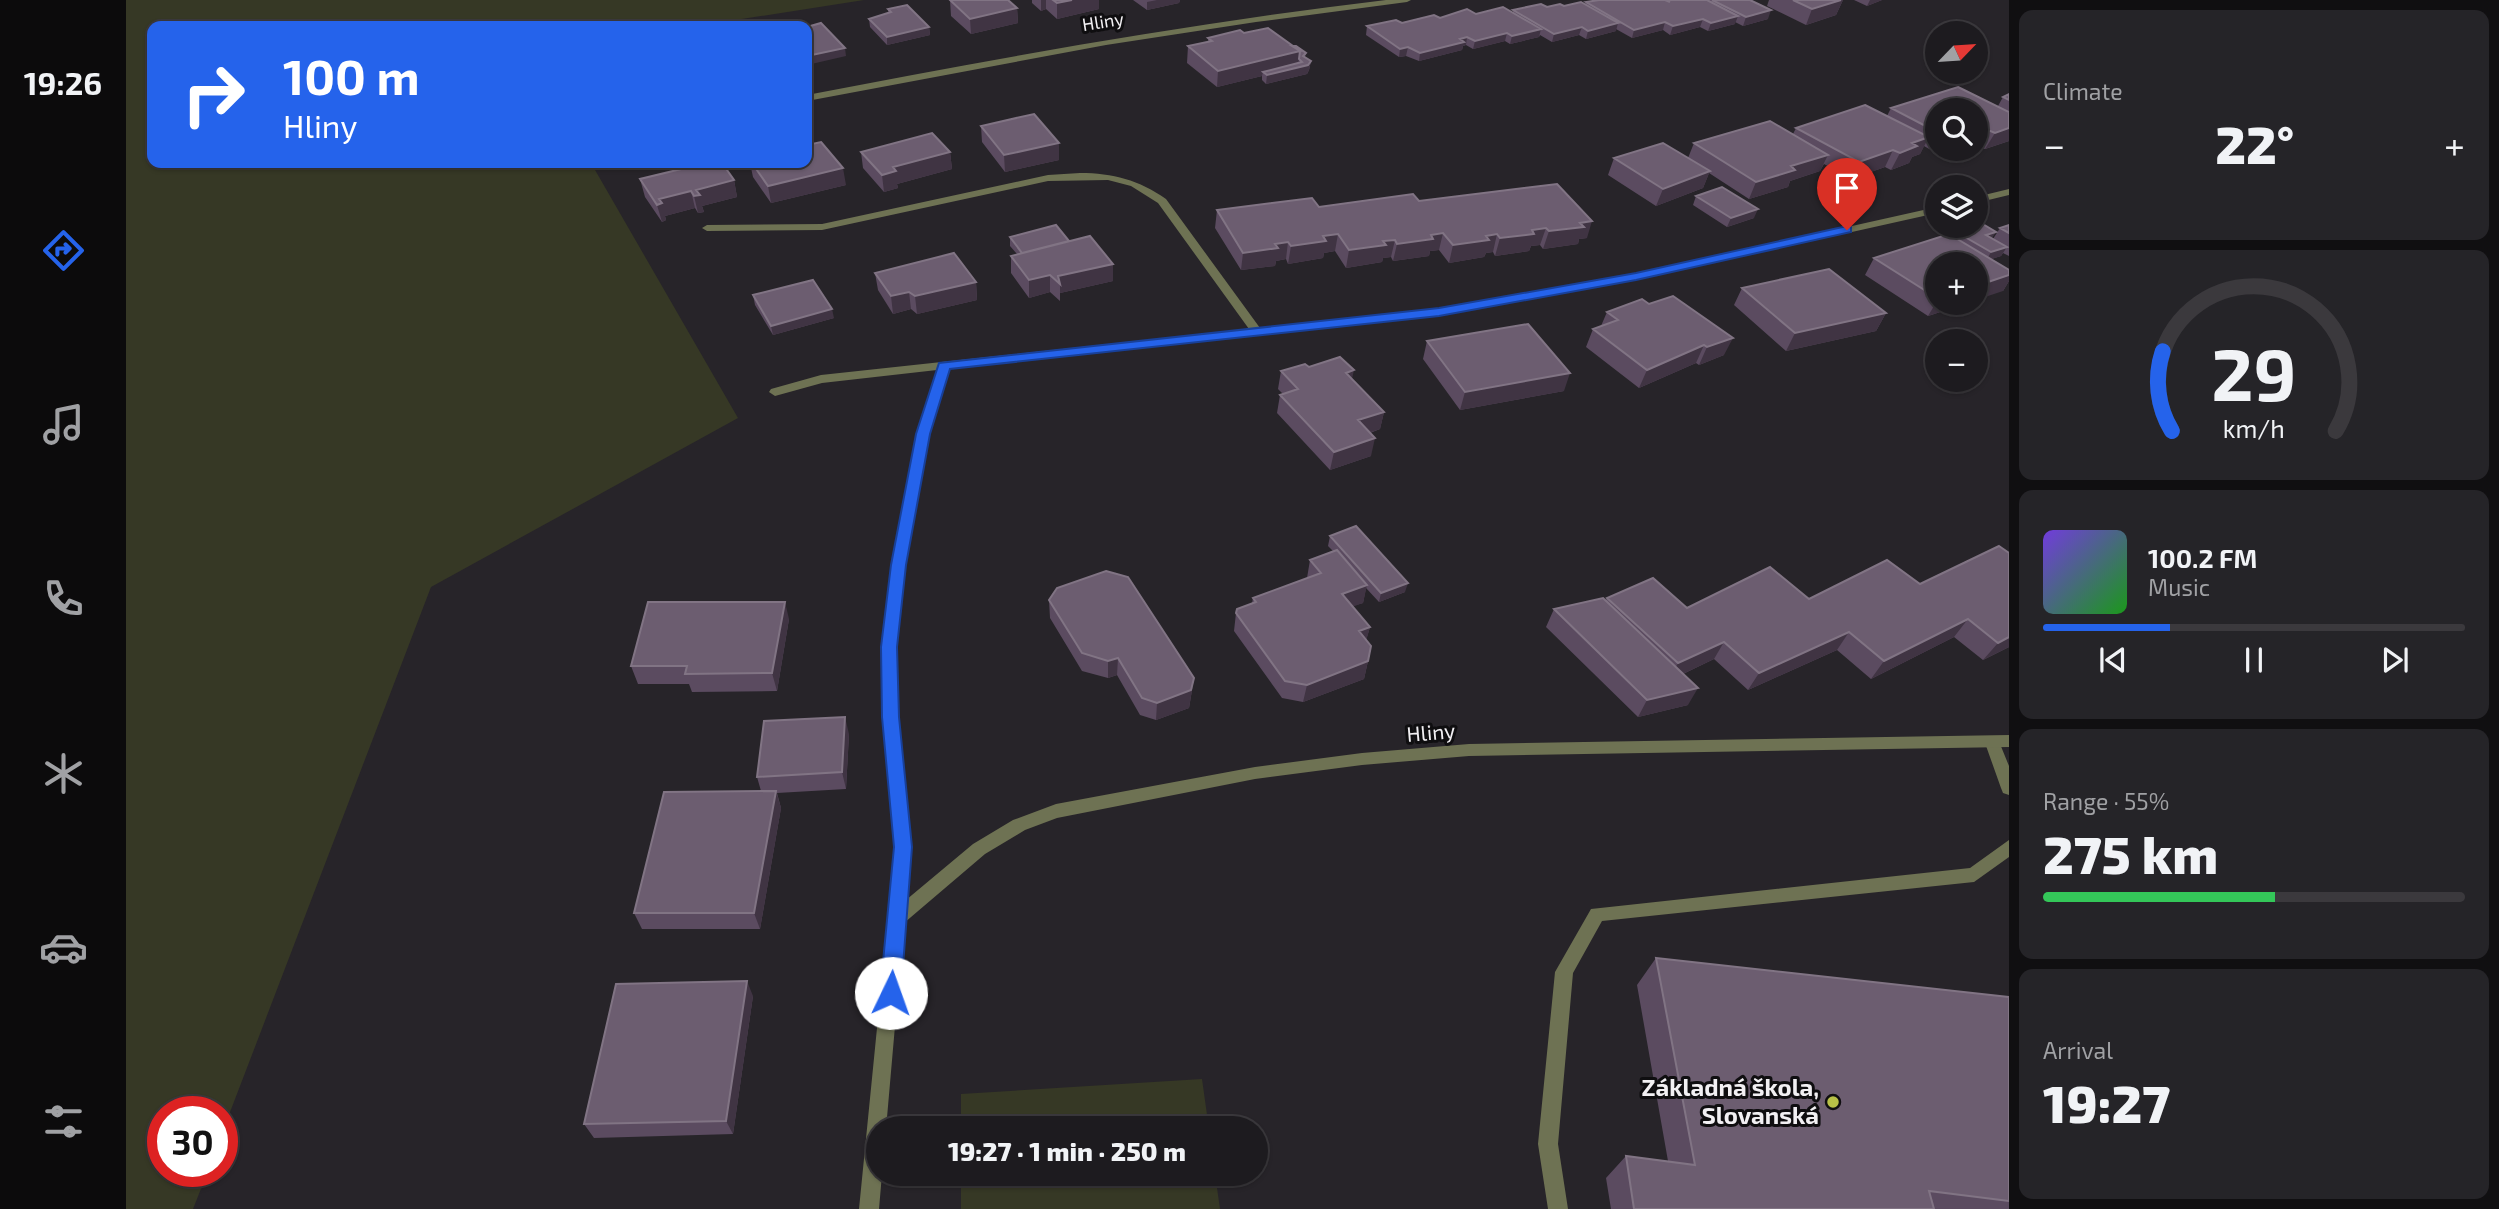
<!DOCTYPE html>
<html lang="en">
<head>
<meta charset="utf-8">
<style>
  :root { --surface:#1d1b1f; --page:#252428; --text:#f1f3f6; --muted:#a0a1a4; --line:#3b393d; --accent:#2563eb }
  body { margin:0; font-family:"Exo 2",sans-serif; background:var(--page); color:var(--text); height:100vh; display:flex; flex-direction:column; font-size:26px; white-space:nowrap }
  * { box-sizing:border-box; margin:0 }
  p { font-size:23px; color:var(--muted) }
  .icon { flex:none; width:38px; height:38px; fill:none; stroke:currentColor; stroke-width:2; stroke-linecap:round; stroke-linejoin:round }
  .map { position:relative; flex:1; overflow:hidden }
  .details { display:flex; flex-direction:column; gap:10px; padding:10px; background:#100f11; width:490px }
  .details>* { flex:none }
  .guide { position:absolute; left:21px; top:21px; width:665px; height:147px; border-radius:14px; box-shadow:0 2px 5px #0004,0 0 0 2px var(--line); background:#2563eb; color:#fff; overflow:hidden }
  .needle { width:46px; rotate:65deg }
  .fabs { position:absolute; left:1799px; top:21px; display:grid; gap:14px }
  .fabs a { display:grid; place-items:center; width:63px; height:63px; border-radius:50%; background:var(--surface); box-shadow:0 2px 5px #0004,0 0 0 2px var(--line); font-size:35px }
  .speed { position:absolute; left:21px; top:1096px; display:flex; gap:14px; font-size:35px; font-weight:700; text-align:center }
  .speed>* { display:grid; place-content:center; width:91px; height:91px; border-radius:50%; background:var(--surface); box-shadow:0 2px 5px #0004,0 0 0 2px var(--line); line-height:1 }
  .speed .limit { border:10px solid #d22; background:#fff; color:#111 }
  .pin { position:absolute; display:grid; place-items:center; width:60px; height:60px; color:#fff; margin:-72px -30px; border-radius:50% 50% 50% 0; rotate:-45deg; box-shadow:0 0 7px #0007 }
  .pin .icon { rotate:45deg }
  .me { position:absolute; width:77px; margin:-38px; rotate:3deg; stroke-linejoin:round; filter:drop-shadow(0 0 5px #0008) }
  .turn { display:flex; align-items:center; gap:24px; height:147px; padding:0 21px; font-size:32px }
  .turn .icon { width:91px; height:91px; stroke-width:2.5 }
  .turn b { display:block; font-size:49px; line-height:60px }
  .big { font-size:52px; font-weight:800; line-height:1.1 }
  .details .widget { flex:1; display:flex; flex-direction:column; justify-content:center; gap:10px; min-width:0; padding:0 24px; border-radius:14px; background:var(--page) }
  .details .dial { align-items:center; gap:0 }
  .dial svg { height:182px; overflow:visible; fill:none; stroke:var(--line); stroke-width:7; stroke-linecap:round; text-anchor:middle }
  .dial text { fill:var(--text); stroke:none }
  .song { display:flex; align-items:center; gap:21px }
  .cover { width:84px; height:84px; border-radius:10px; background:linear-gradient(135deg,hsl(260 70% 55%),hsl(120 70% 35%)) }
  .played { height:7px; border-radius:4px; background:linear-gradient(90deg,var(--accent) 30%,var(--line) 30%) }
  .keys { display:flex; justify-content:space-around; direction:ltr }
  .heat { display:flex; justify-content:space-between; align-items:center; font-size:38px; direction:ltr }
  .charge { height:10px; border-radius:5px; background:linear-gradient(90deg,#34c759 55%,var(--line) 0) }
  .trip { position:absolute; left:740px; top:1116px; width:402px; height:70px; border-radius:35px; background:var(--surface); box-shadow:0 2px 5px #0004,0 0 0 2px var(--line); font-weight:800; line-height:70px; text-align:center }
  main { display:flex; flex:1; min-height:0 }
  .tab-bar { display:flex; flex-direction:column; width:126px; justify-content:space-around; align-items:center; background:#0c0b0c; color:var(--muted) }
  .tab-bar .icon { width:49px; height:49px }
  .tab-bar .current { color:var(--accent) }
  .tab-bar b { font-size:32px; color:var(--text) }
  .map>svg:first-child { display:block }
</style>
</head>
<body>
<main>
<nav class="tab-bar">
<b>19:26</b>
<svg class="icon current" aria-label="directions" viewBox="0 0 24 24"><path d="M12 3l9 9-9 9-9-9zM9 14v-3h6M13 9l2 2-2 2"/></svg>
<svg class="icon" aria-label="music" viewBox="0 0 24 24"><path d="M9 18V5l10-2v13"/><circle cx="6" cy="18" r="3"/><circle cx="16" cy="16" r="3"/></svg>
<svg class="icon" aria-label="phone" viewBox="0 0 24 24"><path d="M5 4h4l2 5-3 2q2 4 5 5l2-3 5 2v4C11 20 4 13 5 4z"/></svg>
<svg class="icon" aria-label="climate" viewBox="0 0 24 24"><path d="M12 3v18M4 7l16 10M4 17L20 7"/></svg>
<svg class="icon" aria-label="car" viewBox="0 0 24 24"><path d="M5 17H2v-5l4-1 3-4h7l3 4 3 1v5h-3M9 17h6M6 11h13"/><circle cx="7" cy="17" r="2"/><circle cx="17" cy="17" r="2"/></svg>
<svg class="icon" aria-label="filters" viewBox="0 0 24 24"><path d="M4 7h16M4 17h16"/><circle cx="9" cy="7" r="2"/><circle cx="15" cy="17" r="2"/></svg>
</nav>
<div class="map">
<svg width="1883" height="1209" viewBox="0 0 1883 1209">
  <rect width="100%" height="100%" fill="#272429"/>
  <path fill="#363825" d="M0 0H738L571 26H26V163H465L612 418 305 587 96 1133V1111H37V1171H82L67 1209H0Z
    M1076 1079 1083 1129H835V1094Z
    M835 1174H1089L1094 1209H835Z"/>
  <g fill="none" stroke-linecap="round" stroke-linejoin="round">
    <path fill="#6e7253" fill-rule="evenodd" d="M1867 737 1872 739 1883 766V795L1877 793 1875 788 1859 743 1862 739Z
      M1883 840V857L1848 882 1476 921 1447 973 1432 1144 1442 1209H1422L1412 1144 1429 972 1465 909 1844 868Z"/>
    <path fill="#6e7253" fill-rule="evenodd" d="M1260 0H1285L1281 2 1130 22 980 45 681 101V95C873 58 1066 23 1260 0Z
      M954 173C987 173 1013 180 1040 199L1134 328 1313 309 1510 274 1811 207V213L1510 280 1313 315 823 369 803 434 779 565 770 647 772 717 785 847 780 900 847 844 887 820 930 804 1129 767 1236 753 1343 744 1883 735V747L1343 756 1236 765 1129 779 931 818 899 830 859 854 778 923 760 1129H752V1174H756L753 1209H733L769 847 756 717V647L765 565 791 434 811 370 696 383 649 396 643 392 645 389 695 375 1123 329 1032 203 1005 186 982 180 922 181 696 230 581 231 576 228 581 225 696 224 922 175Z
      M1883 189V195L1850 203V197Z"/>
  </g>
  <path fill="#5b4b60" d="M824 0 891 8 892 23 845 34 825 16Z
    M906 0H973V9L931 19 920 9 915 11 906 3Z
    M1007 0H1054L1053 3 1021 10Z
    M1473 0H1624L1642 19 1617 26 1609 22V24L1582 31 1574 27 1544 35 1537 30 1506 38 1490 29V31L1460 39 1453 35 1426 42 1414 35 1413 37 1384 44 1379 41 1347 49 1340 45 1337 46 1336 50 1293 61 1280 56 1273 57 1240 35 1241 26 1350 14 1387 12V10L1459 4 1460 2Z
    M1643 0H1717L1710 15 1680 25 1641 6Z
    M1728 0H1756L1741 6Z
    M762 9 803 27 804 35 761 45 744 27 743 19 762 13Z
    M1118 33 1166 46 1180 53 1179 57 1185 61 1183 70 1181 74 1140 84 1136 80V76L1091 87 1061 63 1062 46 1082 42V38Z
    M1883 94V141L1859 149 1853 147 1811 110V149H1846L1819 158 1798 146 1794 154 1786 157 1783 163 1765 170 1759 167 1725 179 1698 164 1694 171 1664 181 1662 187 1623 199 1583 173 1577 188 1530 206 1482 175 1488 158H1562L1568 143 1667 134 1670 128 1761 116 1765 108 1872 106 1877 97Z
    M855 126 933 143V160L879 172 856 142Z
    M735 152H824L826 169 771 184 772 188 758 192 737 168Z
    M624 163H681L720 185 645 203 627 177Z
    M514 179 608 180 611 197 576 206 578 212 572 213 569 208 539 216 540 220 536 222 519 197Z
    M1431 184 1461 238 1453 239 1452 244 1417 249 1414 245 1405 246 1403 251 1369 256 1367 252 1360 253 1358 257 1323 263 1313 250 1304 251 1303 256 1267 261 1265 257 1257 258 1256 262 1220 268 1209 251 1198 253 1197 258 1162 264 1160 259 1150 261 1149 266 1115 270 1089 228 1091 210 1193 207 1293 201Z
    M1570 196 1628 218 1601 227 1567 205Z
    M1883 225V256L1877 253 1875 256 1865 259 1883 270V281L1877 291 1811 264V303H1842L1802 316 1739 275 1748 258 1816 236 1810 232 1813 226H1850L1867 239 1874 228Z
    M884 237 943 241 987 264V281L934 293V301L924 292 903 298 885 273V256L891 254 884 246Z
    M749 273 850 282 851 300 791 314 785 309 767 314 752 290Z
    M1616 288 1760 313 1750 331 1660 351 1608 305Z
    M627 295 708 318 647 335 629 305Z
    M1516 299 1598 355 1573 365 1570 363 1513 388 1460 347 1467 329 1475 326 1481 312Z
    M1301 341 1438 391 1334 410 1297 359Z
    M1183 367 1226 379 1258 412 1254 429 1244 433 1245 456 1204 470 1151 413 1154 395 1157 394 1152 389 1155 371Z
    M1204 536 1279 592 1253 602 1240 588 1237 603 1226 606 1244 627 1240 640 1242 661 1238 679 1177 702 1156 698 1108 631 1110 613 1126 603 1127 598 1181 578 1184 560 1207 551 1202 546Z
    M1883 553V647L1857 660 1828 637 1745 679 1711 650 1622 690 1588 659 1557 674 1562 705 1512 717 1420 627 1428 609 1480 600 1481 598 1561 608 1683 599 1794 584Z
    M923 600 1068 678 1063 708 1030 720 1014 715 991 675 982 678 956 671 924 618Z
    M663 619 651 691 566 692 563 684H512L505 666Z
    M723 734 720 789 651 793 655 808 634 929H516L508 913 635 791 631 777Z
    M1530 958 1883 997V1209H1485L1480 1178 1500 1156 1542 1161 1511 985Z
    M627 996 607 1134 468 1138 458 1124Z"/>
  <path fill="#403443" d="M915 0H920V9L915 11Z
    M946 0H973V9L931 19V3Z
    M1031 0H1054L1053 3 1021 10V2Z
    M1715 0H1717L1710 15 1680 25 1686 9Z
    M1744 0H1756L1741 6Z
    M891 8 892 23 845 34 844 19Z
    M1645 10 1642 19 1617 26 1620 17Z
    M1612 16 1609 24 1582 31 1585 23Z
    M1577 19 1574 27 1544 35 1547 26Z
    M1539 22 1537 30 1506 38 1508 30Z
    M1492 23 1490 31 1460 39 1462 31Z
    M803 27 804 35 761 45V37Z
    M1456 27 1453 35 1426 42 1428 34Z
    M1415 29 1413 37 1384 44 1386 36Z
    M1381 33 1379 41 1347 49 1349 41Z
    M1341 37 1340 45 1337 46 1336 50 1293 61 1294 53Z
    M1282 47 1280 56 1273 57 1274 49Z
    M719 48 720 56 681 65V56Z
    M1174 51 1172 67 1137 72 1136 76 1091 87 1092 71Z
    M1185 61 1183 70 1181 74 1140 84 1141 75Z
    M1883 128V141L1859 149 1869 133Z
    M1862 130 1853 147H1850V134Z
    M1803 137 1794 154 1786 157 1783 163 1765 170 1774 153 1786 143Z
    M933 143V160L879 172 878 155Z
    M1824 149H1846L1819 158Z
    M1767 150 1759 167 1725 179 1733 162Z
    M824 152 826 169 771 184 772 188 758 192 756 175 767 167Z
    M1702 155 1694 171 1664 181 1662 187 1623 199 1630 182 1665 166Z
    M717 168 720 185 645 203 642 186Z
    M1584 171 1577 188 1530 206 1537 189Z
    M608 180 611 197 576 206 578 212 572 213 568 196 570 190Z
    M565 191 569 208 539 216 540 220 536 222 531 205 533 199Z
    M1632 209 1628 218 1601 227 1605 218Z
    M1466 221 1461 238 1453 239 1452 244 1417 249 1423 231 1454 223Z
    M1420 228 1414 245 1405 246 1403 251 1369 256 1374 238 1406 230Z
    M1870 232 1864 241 1860 235Z
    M1317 233 1313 250 1304 251 1303 256 1267 261 1271 244 1305 235Z
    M1212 234 1209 251 1198 253 1197 258 1162 264 1165 246 1197 236Z
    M1371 234 1367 252 1360 253 1358 257 1323 263 1327 245 1360 236Z
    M1269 240 1265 257 1257 258 1256 262 1220 268 1223 250 1257 241Z
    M1162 242 1160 259 1150 261 1149 266 1115 270 1117 253 1149 244Z
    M1881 247 1875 256 1860 261 1865 252Z
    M987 264V281L934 293V284L932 276Z
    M924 275V292L903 298V280Z
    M1883 275V281L1877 291 1850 300V286Z
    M850 282 851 300 791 314 789 296Z
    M783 292 785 309 767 314 765 296Z
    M1811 301V303H1842L1802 316Z
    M706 309 708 318 647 335 645 326Z
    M1760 313 1750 331 1660 351 1669 333Z
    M1607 338 1598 355 1573 365 1581 347Z
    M1578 345 1570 363 1513 388 1521 370Z
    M1228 370 1224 388 1220 373Z
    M1444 373 1438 391 1334 410 1339 392Z
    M1258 412 1254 429 1228 438 1232 420Z
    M1249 438 1245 456 1204 470 1208 452Z
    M1282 583 1279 592 1253 602 1255 593Z
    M1241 585 1237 603 1212 612 1216 594Z
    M659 602 663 619 651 691 646 673Z
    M1842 619 1828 637 1745 679 1758 661Z
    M1244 627 1239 645 1233 631Z
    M1723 632 1711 650 1622 690 1633 673Z
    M1883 637V647L1857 660 1872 643Z
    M1598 642 1588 659 1542 681 1552 663Z
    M992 658 991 675 982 678V661Z
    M1242 661 1238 679 1177 702 1181 685Z
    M1068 678 1063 708 1030 720 1031 703Z
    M1572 688 1562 705 1512 717 1521 700Z
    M719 717 723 734 720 789 716 772Z
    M650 791 655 808 634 929 628 913Z
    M621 981 627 996 607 1134 600 1121Z"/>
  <path fill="#6c5d70" stroke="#817484" stroke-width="2" d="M824 0H882L891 8 844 19Z
    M927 0H946L931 3Z
    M1473 0H1539L1544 2 1540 0H1581L1612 16 1585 23 1577 19 1547 26 1539 22 1508 30 1460 2Z
    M1586 0H1624L1645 10 1620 17Z
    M1667 0H1715L1686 9Z
    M1455 2 1492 23 1462 31 1456 27 1428 34 1387 10 1415 4 1421 7 1434 4 1438 6Z
    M781 5 803 27 761 37 743 19 765 12 762 9Z
    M1377 7 1415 29 1386 36 1381 33 1349 41 1341 37 1334 39 1338 42 1294 53 1282 47 1274 49 1241 26 1270 20 1276 23 1308 15 1314 18 1341 9 1350 14Z
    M695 23 719 48 681 56V31H682L681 27Z
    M1142 28 1174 51 1092 71 1062 46 1086 41 1082 38 1114 30 1118 33Z
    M1166 46H1170L1180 53 1177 56 1185 61 1182 65 1141 75 1137 72 1176 62 1173 59 1174 51Z
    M1832 87 1883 112V128L1869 133 1862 130 1850 134V110H1811V132L1765 108Z
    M1883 94V100L1877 97Z
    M1739 105 1803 137 1786 143 1791 146 1774 153 1767 150 1733 162 1670 128Z
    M908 114 933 143 878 155 855 126Z
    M1644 121 1702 155 1665 166 1669 170 1630 182 1568 143Z
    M806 133 824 152 767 167 770 171 756 175 735 152Z
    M695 142 717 168 642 186 626 163H681V145Z
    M1537 143 1584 171 1537 189 1488 158Z
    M580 163H596L608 180 570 190 574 195 568 196 565 191 533 199 536 203 531 205 514 179Z
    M1431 184 1466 221 1454 223 1458 227 1423 231 1420 228 1406 230 1408 234 1374 238 1371 234 1360 236 1363 240 1327 245 1317 233 1305 235 1307 239 1271 244 1269 240 1257 241 1260 245 1223 250 1212 234 1197 236 1200 241 1165 246 1162 242 1149 244 1152 248 1117 253 1091 210 1186 198 1193 207 1287 194 1293 201Z
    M1596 187 1632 209 1605 218 1570 196Z
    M1850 220 1870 232 1860 235 1881 247 1865 252 1820 226H1850Z
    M930 225 943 241 896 253 884 237Z
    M1883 225V233L1874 228Z
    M1823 234 1883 270V275L1850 286V264H1811V298L1748 258Z
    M964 236 987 264 932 276 934 284 924 275 903 280 885 256Z
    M828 253 850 282 789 296 783 292 765 296 749 273Z
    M1703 269 1760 313 1669 333 1616 288Z
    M687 280 706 309 645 326 627 295Z
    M1547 296 1607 338 1581 347 1578 345 1521 370 1467 329 1492 320 1481 312 1516 299 1523 304Z
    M1402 324 1444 373 1339 392 1301 341Z
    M1214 357 1228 370 1220 373 1258 412 1232 420 1249 438 1208 452 1154 395 1172 389 1155 371 1179 364 1183 367Z
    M1230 526 1282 583 1255 593 1204 536Z
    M1873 546 1883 553V637L1872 643 1842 619 1758 661 1723 632 1633 673 1598 642 1552 663 1481 598 1527 578 1561 608 1644 567 1683 599 1761 560 1794 584Z
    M1211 550 1241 585 1216 594 1244 627 1233 631 1245 646 1242 661 1181 685 1159 681 1110 613 1111 609 1130 602 1127 598 1195 573 1184 560Z
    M980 571 1002 577 1068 678 1065 690 1031 703 1016 698 992 658 982 661 956 653 923 600 931 588Z
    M1477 598 1572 688 1521 700 1428 609Z
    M522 602H659L646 673 559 674 561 666H505Z
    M719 717 716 772 631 777 638 721Z
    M650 791 628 913H508L538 792Z
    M1530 958 1883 997V1201L1803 1191 1808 1209H1508L1500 1156 1569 1165Z
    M621 981 600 1121 458 1124 490 984Z"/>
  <path fill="#2563eb" stroke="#184099" stroke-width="2" d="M1721 226 1725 227V232L1510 280 1313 316 824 369 804 434 780 565 771 647 773 717 786 847 775 993 772 999 765 1002 757 999 754 993 768 847 756 717 755 647 765 565 790 434 813 363 1313 308 1510 273Z"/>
  <circle fill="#b8c147" stroke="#0f0e10" stroke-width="2.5" cx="1707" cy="1102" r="7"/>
  <g text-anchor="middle" stroke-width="6" stroke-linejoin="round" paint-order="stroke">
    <g font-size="18" fill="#f2f0f3" stroke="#0f0e10">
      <text transform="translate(977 22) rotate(-9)" y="6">Hliny</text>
    </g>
    <g font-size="21" fill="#f2f0f3" stroke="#0f0e10">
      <text transform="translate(1305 733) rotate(-5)" y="7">Hliny</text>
    </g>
    <g font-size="24" font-weight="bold" fill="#f2f0f3" stroke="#0f0e10" text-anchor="end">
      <text x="1693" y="1096">Základná škola,<tspan x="1693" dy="28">Slovanská</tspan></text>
    </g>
  </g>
</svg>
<div class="fabs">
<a><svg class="needle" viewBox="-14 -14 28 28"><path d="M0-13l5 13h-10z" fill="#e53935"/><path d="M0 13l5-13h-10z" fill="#a0a1a4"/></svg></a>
<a><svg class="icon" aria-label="search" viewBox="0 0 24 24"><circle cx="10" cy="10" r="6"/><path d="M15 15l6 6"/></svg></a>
<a><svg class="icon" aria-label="layers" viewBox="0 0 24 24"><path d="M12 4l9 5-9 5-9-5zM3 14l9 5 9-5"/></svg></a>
<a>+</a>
<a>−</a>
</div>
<div class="speed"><div class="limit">30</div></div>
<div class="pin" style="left:1721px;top:230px;background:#d93025"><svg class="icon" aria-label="arrive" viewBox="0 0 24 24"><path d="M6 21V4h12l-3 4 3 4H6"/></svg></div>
<svg class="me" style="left:765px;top:993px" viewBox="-20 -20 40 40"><circle r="19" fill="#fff"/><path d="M0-13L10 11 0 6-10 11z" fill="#2563eb"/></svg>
<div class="trip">19:27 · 1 min · 250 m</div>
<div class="guide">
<div class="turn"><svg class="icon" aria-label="right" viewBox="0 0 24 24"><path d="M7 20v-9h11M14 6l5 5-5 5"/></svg><div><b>100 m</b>Hliny</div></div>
</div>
</div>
<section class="details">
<div class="widget"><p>Climate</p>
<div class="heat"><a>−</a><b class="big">22°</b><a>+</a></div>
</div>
<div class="widget dial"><svg viewBox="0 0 100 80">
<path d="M14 69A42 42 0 1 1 86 69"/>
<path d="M14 69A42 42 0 0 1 10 34" stroke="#2563eb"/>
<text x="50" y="56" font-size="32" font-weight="700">29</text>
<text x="50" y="72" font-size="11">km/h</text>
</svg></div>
<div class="widget">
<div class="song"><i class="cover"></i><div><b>100.2 FM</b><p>Music</p></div></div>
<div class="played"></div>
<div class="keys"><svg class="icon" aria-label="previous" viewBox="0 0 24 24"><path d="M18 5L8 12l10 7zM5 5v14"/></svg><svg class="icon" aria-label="pause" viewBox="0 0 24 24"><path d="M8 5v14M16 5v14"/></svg><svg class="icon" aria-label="next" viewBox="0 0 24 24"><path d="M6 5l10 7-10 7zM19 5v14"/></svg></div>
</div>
<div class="widget"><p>Range · 55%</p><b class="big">275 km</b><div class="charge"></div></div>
<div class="widget"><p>Arrival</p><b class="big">19:27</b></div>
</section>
</main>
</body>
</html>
